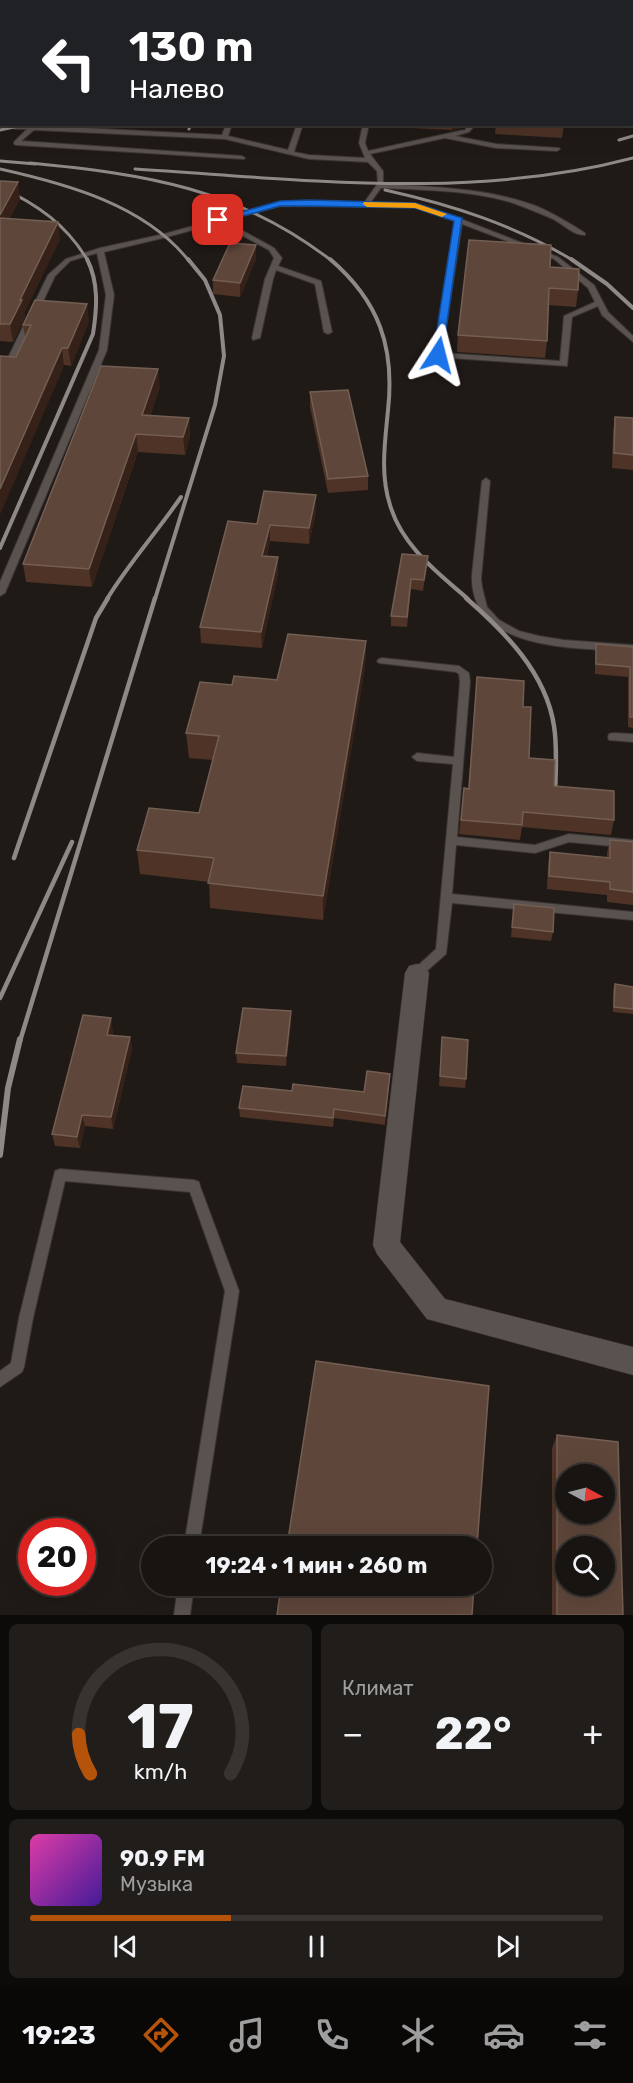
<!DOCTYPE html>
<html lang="ru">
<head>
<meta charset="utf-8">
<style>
  :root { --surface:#181411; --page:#211d1a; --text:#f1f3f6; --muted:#9f9e9f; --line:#363331; --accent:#b45309 }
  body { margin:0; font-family:Rubik,sans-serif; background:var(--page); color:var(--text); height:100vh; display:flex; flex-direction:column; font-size:22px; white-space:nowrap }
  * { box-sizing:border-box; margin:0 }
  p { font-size:20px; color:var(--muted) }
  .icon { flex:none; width:33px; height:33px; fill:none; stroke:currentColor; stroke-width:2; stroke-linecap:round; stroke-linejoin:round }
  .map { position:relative; height:1615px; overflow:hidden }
  .sheet { display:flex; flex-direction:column; gap:9px; padding:9px; background:#0d0b09; flex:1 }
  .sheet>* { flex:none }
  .banner { position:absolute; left:0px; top:0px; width:633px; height:126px; box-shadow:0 6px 24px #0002,0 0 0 2px var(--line); background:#202124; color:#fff; overflow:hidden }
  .needle { width:39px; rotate:97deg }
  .fabs { position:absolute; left:555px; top:1464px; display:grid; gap:12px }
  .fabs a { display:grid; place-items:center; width:60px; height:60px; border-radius:50%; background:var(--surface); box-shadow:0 6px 24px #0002,0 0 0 2px var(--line); font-size:30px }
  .speed { position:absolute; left:18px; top:1518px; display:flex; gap:12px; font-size:30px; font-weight:700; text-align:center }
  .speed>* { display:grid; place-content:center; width:78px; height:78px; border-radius:50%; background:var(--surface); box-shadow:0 6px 24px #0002,0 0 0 2px var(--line); line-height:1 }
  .speed .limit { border:9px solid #d22; background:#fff; color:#111 }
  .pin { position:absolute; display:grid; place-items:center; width:51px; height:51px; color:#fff; margin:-26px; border-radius:12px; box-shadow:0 3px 9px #0006 }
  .me { position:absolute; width:66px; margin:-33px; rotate:9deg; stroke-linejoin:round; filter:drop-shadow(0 0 4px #0008) }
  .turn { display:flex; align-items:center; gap:21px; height:126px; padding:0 30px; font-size:27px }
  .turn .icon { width:78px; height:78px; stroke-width:2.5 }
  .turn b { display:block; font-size:42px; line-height:51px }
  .big { font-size:45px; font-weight:700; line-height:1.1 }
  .sheet .card { flex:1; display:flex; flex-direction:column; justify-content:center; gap:9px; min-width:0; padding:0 21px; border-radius:9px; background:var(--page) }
  .sheet .dial { align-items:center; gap:0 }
  .dial svg { height:156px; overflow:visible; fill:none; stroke:var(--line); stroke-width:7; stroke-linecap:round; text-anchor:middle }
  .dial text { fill:var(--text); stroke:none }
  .song { display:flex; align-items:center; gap:18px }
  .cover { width:72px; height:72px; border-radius:9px; background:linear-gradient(135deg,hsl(320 70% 55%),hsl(260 70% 35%)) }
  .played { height:6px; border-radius:3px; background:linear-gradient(90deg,var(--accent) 35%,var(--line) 35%) }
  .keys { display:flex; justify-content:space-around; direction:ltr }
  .heat { display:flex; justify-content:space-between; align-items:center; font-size:33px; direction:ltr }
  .sheet .tiles { flex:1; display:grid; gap:9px; grid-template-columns:1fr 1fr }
  .card:last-child { grid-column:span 2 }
  .trip { position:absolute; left:141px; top:1536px; width:351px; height:60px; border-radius:30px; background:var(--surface); box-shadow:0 6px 24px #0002,0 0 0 2px var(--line); font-weight:700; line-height:60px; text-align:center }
  .tab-bar { display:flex; height:96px; justify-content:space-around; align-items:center; background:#0a0807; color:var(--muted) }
  .tab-bar .icon { width:42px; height:42px }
  .tab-bar .current { color:var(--accent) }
  .tab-bar b { font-size:27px; color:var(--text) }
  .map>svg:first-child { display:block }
</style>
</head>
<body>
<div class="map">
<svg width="633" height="1615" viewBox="0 0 633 1615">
  <rect width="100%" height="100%" fill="#201a17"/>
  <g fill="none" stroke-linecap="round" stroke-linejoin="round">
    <defs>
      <path id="lane" d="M146 0 181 2H149Z
        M206 0H212V2H206Z
        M274 0H280V2H274Z
        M393 0H399V2H393Z
        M0 2H2V6H0Z
        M0 24H2V28H0Z
        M0 42H2V46H0Z
        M632 58 633 59V63L632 62Z
        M0 62H2V66H0Z
        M0 77H2V81H0Z
        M632 102H633V106H632Z
        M0 119H2V123H0Z
        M6 124 222 135 226 124H232L228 136 288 150 297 124H303L294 152 309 155 365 158 359 143 363 124H369L365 143 368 151 459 131 465 130 469 124H476L469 132 455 136 496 144 559 148 560 149 557 151 496 148 445 138 370 154 383 171V184C435 187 487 188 536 206 553 213 569 223 585 233V235C574 236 563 224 553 219 539 213 525 207 510 202 468 190 423 190 381 188L370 203 417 204 461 219 558 257 594 285 608 312 633 336V342L602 315 598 306 572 317 567 366 435 357 434 355 455 221 414 207 280 206 225 221 274 248 282 258 278 266 321 281 332 332 328 334 324 332 315 284 276 270 273 279 260 338 253 340 252 338 265 279 274 258 269 250 219 223 167 237 104 252 114 295 107 350 5 593 0 596V582L99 350 106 295 97 253 70 261 55 276 12 367 8 369 0 368V364H5L48 275 66 259 100 248 164 234 280 202 364 203 378 183 377 171 368 162 309 159 225 139 34 130 21 141 242 156 245 158 244 159 16 145 14 144V142L27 129H15ZM462 224 554 259 588 288 595 302 564 316 560 361 442 353Z
        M486 478 490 481 481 579 482 587 487 607 499 620 519 631 539 636 564 640 633 645V651C579 648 469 653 472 575L482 481Z
        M382 658 459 666 469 673 470 682 457 837 535 845 569 834 633 840V848L569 842 535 853 456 845 452 894 633 912V920L452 903 446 954 421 976 417 978 413 976 411 973 413 970 436 949 453 764 417 761 412 757 417 753 454 757 460 682 459 674 456 672 379 663 377 661 379 659Z
        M613 733 633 734V742L609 740 608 737 609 734Z
        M60 1169 194 1180 199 1182 200 1186 239 1291 199 1546H184L225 1291 190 1192 65 1181 33 1318 24 1367 22 1372 0 1387V1371L11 1363 19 1318 54 1175 55 1171Z
        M178 1586H194L190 1615H174Z"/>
      <path id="street" d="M417 964 425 966 429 973 400 1242 445 1299 633 1347V1375L427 1319 377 1254 373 1245 405 973 409 966Z"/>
    </defs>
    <use href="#lane" stroke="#3a3534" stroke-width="2"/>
    <use href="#street" stroke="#3a3534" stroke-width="1"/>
    <use href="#lane" fill="#59524f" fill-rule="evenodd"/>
    <use href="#street" fill="#59524f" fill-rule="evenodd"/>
    <path stroke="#8e8987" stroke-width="3" d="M189 129 191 124
      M0 130 28 124
      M619 140 633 136
      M0 161 36 164
      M30 163C145 174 238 188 332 261
      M0 169C67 184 145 205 189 261
      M135 169C300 179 471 201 633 158
      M0 187C37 204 67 225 88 261
      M385 190C452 205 515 225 574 261"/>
    <path stroke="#8e8987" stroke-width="4" d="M330 259C379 301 395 347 388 410 385 442 380 474 390 505 402 546 437 572 468 599
      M571 259 607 284 633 308
      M0 548 93 334C97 308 99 283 87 259
      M107 599C129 563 157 532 181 497
      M155 599 215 405 224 356 220 315 205 280 188 259"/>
    <path stroke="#8e8987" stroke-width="4.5" d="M466 598C505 632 546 673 554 726 558 751 555 776 555 801
      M14 858 96 618 108 598
      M0 998 72 842
      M20 1041 155 598"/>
    <path stroke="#8e8987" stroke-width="6" d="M0 1155 8 1088 20 1039"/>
  </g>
  <path fill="#4e3326" d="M389 124H462L461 128 452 130 389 127Z
    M496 124H564L562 138 495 134Z
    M0 181 20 199 9 219 60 239 24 313 25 317 13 342 0 341Z
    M256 259 240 297 213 294V280Z
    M550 267 578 290 576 307 548 305 547 341 545 358 457 352 458 335Z
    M89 321 71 366 16 357 25 337 23 325Z
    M160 387 150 416 189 418 190 436 185 455 138 452 92 587 26 582 23 564Z
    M310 392 368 476V490L328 493 310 407Z
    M615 417 633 418V470L612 468 613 431Z
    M316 495V511L309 544 270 541 267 556 278 573 262 648 201 643 200 627 257 524Z
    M402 554 428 556 423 591 411 589 407 627 391 626V616Z
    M366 641 365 666 323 920 210 908 209 882 140 874 137 850 199 813 213 760 189 758 186 733 232 685 277 680Z
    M596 644 633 647V728L628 727V677L595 674V654Z
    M477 677 523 707 529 758 554 786 614 820 611 835 522 827 520 840 459 834 464 788 468 789Z
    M610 840 633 842V905L607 902V895L547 889 548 865 550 852 607 858V853Z
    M514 904 553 932 551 941 511 937Z
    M615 984 633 987V1014L613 1012V989Z
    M291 1021 286 1066 237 1063 236 1053Z
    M113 1030 112 1036 130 1037 132 1049 113 1129 85 1126 80 1148 55 1146 52 1134Z
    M442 1037 466 1079 465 1088 439 1086Z
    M390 1074 385 1125 334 1118 333 1127 240 1117 239 1108 364 1092Z
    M557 1435 623 1615H552V1448Z"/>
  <path fill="#352118" d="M452 124H462L461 128 452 130Z
    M18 182 20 199 1 235 0 215Z
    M58 222 60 239 24 313 25 317 13 342 10 324 20 300Z
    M256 245V259L240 297V283Z
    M87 304 89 321 71 366 68 348Z
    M62 348 64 366 0 515V489Z
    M158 369 160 387 144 433 142 415Z
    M189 418 190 436 185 455 183 437Z
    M136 434 138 452 92 587 89 569Z
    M316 495V511L309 544V528Z
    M270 525V541L263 572 262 556Z
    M278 557V573L262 648 261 632Z
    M366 641 365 666 323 920V896Z
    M291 1011V1021L286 1066V1056Z
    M111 1018 113 1030 109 1047 107 1035Z
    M130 1037 132 1049 113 1129 111 1117Z
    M82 1115 85 1126 80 1148 77 1137Z"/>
  <path fill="#5e463a" stroke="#735e53" stroke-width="1.5" fill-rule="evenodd" d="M105 0H123L122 2H104Z
    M164 0H195V2H164Z
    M318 0H339V2H317Z
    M414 0H571V2H414Z
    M0 181 18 182 0 215Z
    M0 218 58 222 20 300H22L10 324H0Z
    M469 240 551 245 550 267 579 269 578 290 549 288 547 341 458 335Z
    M230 243 256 245 240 283 213 280Z
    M35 300 87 304 68 348H62L0 489V356L16 357 31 325H23Z
    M101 366 158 369 142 415 189 418 183 437 136 434 89 569 23 564Z
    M348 390 368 476 328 479 310 392Z
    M615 417 633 418V455L614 453Z
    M264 491 316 495 309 528 270 525 262 556 278 557 261 632 200 627 228 521 257 524Z
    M402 554 428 556 424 580 411 579 407 617 391 616Z
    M288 634 366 641 323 896 208 883 214 858 137 850 149 808 199 813 219 736 186 733 200 682 232 685 234 676 277 680Z
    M596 644 633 647V717H630V667L596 664Z
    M477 677 524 681 523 707H531L529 758 555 760 554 786 614 791V820L523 812 522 825 461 820 464 788 469 789Z
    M610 840 633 842V892L610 889V882L549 876 550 852 610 858Z
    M514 904 554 908 553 932 512 927Z
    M615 984 633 987V1009L614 1007Z
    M243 1008 291 1011 286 1056 236 1053Z
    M83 1015 111 1018 107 1035 130 1037 111 1117 82 1115 77 1137 52 1134Z
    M442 1037 468 1040 466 1079 440 1076Z
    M367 1071 390 1074 385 1116 334 1109 333 1118 239 1108 243 1086 292 1091 293 1084 364 1092Z
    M316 1361 489 1386 477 1546H287Z
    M557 1435 618 1442 623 1615H557ZM566 1474H604V1514H566ZM566 1546H604V1586H566Z
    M281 1586H474L472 1615H277Z"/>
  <path fill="#1a73e8" stroke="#114b97" stroke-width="1.5" d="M309 200 415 203 462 218 442 357 433 355 454 221 415 208 309 206H280L218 223 213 220 280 201Z"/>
  <path fill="#f59e0b" d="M364 202 415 203 447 214 442 217 415 208 367 207 363 204Z"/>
</svg>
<div class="fabs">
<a><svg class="needle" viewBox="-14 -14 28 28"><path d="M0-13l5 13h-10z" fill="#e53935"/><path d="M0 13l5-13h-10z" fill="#9f9e9f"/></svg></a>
<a><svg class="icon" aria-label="search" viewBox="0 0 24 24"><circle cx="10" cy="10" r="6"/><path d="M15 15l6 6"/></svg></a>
</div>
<div class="speed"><div class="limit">20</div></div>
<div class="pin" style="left:218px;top:220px;background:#d93025"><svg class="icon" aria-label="arrive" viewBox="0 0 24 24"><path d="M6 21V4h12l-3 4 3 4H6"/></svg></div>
<svg class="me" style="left:438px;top:355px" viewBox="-20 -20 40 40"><path d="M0-17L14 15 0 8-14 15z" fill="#1a73e8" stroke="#fff" stroke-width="4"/></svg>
<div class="trip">19:24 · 1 мин · 260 m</div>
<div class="banner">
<div class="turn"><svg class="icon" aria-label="left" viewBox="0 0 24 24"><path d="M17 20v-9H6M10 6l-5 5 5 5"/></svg><div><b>130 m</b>Налево</div></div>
</div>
</div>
<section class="sheet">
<div class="tiles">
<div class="card dial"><svg viewBox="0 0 100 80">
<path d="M14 69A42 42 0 1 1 86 69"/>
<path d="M14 69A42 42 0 0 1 8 49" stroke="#b45309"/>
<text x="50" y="56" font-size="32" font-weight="700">17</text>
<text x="50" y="72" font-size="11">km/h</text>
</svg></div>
<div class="card"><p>Климат</p>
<div class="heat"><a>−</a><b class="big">22°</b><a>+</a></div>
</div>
<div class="card">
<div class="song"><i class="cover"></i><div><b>90.9 FM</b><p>Музыка</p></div></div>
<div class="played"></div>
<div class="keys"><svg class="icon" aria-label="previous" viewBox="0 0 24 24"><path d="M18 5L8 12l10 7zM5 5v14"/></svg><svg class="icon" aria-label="pause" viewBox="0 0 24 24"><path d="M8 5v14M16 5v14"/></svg><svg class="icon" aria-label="next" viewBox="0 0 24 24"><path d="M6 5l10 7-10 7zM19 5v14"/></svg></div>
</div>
</div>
</section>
<nav class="tab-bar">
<b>19:23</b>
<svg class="icon current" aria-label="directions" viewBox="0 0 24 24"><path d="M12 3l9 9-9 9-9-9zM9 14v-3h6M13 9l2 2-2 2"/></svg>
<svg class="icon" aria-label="music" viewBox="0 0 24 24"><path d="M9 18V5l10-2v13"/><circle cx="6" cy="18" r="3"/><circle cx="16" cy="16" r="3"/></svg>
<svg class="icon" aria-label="phone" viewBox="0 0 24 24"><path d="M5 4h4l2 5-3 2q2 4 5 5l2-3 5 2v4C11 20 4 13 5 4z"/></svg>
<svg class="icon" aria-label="climate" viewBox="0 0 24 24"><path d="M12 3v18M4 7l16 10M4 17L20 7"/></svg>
<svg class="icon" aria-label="car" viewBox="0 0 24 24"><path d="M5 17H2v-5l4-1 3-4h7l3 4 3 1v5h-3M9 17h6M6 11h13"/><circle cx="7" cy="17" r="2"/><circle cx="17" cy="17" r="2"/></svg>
<svg class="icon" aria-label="filters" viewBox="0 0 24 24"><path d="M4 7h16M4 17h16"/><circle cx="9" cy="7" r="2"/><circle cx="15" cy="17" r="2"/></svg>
</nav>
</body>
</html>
